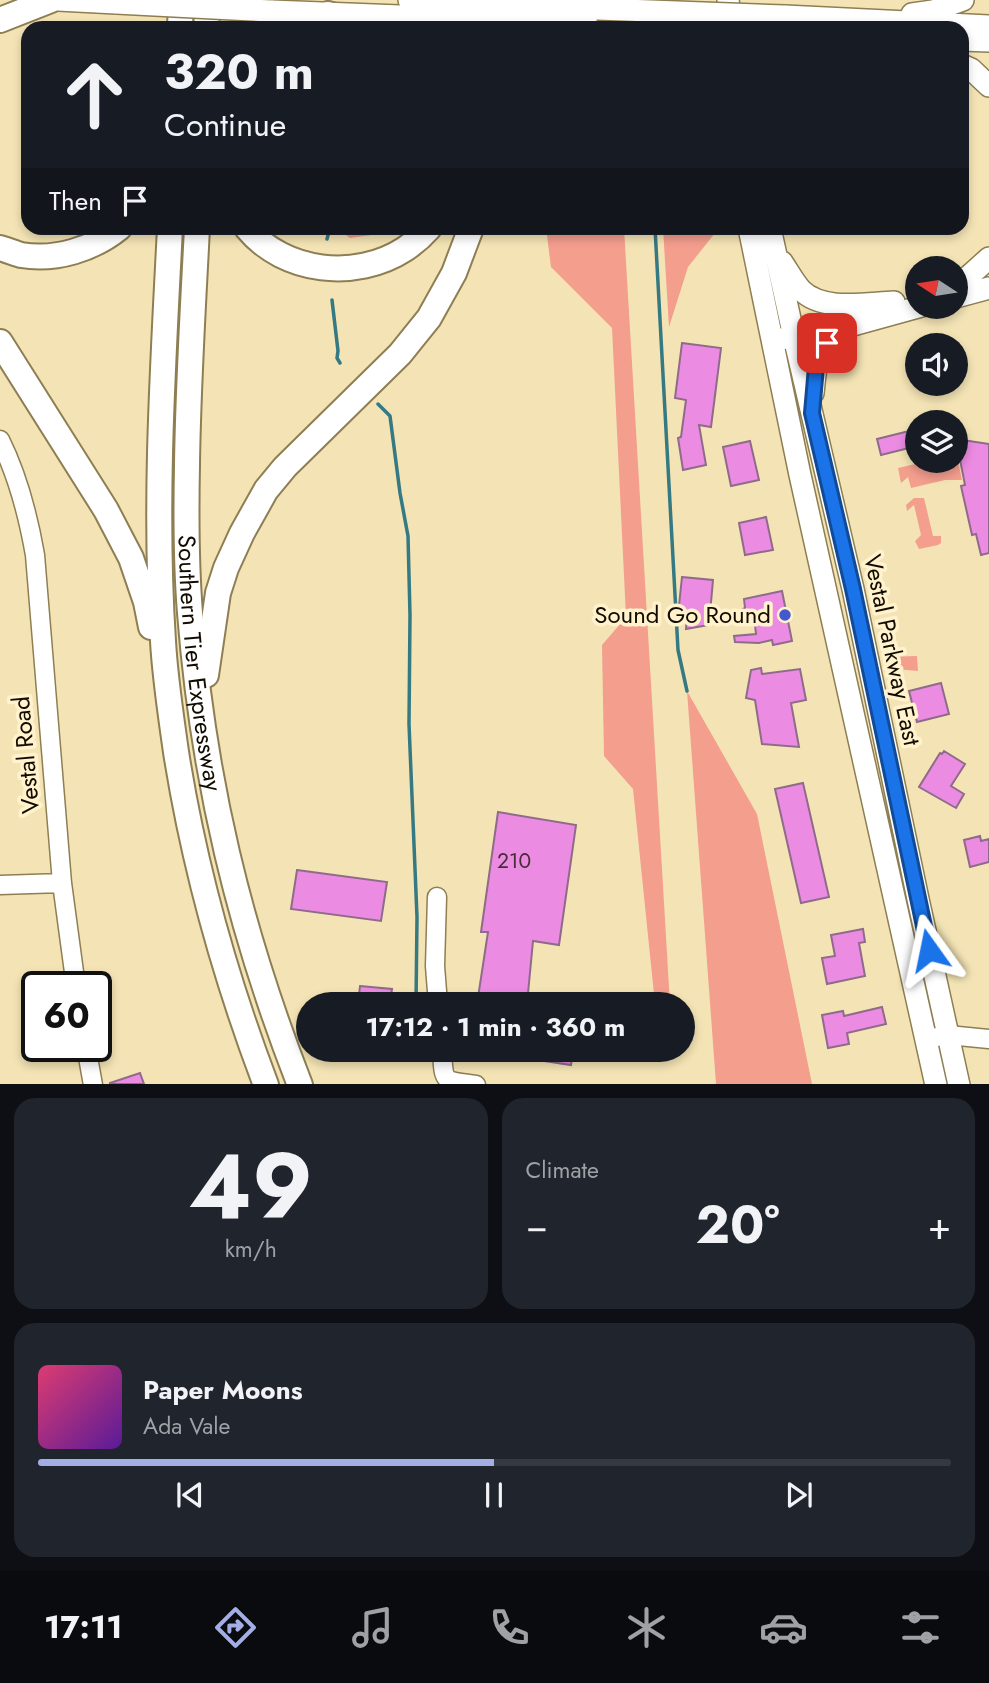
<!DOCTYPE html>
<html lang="en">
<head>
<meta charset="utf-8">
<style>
  :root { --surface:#171b24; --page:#20242c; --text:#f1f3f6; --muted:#9ea1a6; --line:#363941; --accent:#a3aee4 }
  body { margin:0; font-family:Jost,sans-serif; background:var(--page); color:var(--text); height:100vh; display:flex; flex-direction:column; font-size:26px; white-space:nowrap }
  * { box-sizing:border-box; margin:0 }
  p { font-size:23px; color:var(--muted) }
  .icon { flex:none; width:38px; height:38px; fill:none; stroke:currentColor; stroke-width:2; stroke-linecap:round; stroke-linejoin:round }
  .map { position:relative; height:1084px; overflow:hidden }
  .drawer { display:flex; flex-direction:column; gap:14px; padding:14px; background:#0d0f14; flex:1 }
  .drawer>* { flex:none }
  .top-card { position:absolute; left:21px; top:21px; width:948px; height:214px; border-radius:21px; box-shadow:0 4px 10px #0003; background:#171b24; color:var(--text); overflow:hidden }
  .needle { width:46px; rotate:282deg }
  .controls { position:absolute; left:905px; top:256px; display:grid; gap:14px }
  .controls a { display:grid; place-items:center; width:63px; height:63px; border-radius:50%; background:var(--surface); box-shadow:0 4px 10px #0003; font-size:35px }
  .speed { position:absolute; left:21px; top:971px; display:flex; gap:14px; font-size:35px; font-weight:700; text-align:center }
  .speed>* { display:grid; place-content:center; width:91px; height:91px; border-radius:50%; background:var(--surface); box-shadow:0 4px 10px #0003; line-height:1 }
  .speed .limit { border:4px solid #111; border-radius:10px; background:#fff; color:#111 }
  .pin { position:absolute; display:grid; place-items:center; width:60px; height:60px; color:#fff; margin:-30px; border-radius:14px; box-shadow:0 4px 10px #0006 }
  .me { position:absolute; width:77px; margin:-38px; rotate:348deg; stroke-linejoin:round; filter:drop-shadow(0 0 5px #0008) }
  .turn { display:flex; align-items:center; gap:24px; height:147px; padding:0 28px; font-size:32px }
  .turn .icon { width:91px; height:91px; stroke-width:2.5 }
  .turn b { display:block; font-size:49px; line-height:60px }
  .then { display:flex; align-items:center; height:66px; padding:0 28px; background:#0003; gap:14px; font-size:26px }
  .big { font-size:52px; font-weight:700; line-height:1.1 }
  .drawer .widget { flex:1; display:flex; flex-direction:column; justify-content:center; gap:10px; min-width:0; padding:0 24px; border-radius:21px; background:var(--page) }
  .drawer .dial { align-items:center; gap:0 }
  .dial b { font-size:91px; line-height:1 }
  .song { display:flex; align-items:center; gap:21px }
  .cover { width:84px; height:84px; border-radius:10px; background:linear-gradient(135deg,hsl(340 70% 55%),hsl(270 70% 35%)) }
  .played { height:7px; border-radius:4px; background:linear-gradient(90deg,var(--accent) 50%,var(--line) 50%) }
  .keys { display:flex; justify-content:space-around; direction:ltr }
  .heat { display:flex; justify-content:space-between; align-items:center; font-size:38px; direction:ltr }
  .drawer .tiles { flex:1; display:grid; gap:14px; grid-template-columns:1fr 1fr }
  .widget:last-child { grid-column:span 2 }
  .trip { position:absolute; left:296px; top:992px; width:399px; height:70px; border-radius:35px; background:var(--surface); box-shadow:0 4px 10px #0003; font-weight:700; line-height:70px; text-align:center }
  .menu { display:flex; height:112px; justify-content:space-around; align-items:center; background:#090b0e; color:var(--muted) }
  .menu .icon { width:49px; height:49px }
  .menu .current { color:var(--accent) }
  .menu b { font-size:32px; color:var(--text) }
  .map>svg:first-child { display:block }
</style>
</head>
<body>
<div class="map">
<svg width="989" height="1085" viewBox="0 0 989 1085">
  <rect width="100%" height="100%" fill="#f4e4b5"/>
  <path fill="#f49e8e" d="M336 228H388L379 234 350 238Z
    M546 228H624L670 1004H655L633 789 604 756 602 645 626 617 612 328 551 267Z
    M663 228H719L688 267 669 327Z
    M956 451 962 480H945L911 488 908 477 901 483 898 468 933 460H956Z
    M914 498H924L933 536H941V543L938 545 919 549 915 541 921 535 914 505 907 511 906 505Z
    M917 656 918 671 885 668 886 657Z
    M687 691 757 814 812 1084H716Z"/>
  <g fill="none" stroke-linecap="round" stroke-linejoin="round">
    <path stroke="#357982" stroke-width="3.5" d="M655 228 678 650 687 691
      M327 239 330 228
      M332 300 338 351 337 358 340 363
      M378 404 390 416 400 493 408 536 410 615 409 724 417 917 416 1004"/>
  </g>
  <path fill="#ec8be2" stroke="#8f6b8a" stroke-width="2" d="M682 343 721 348 711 427 699 425 706 465 683 470 678 438 681 437 686 400 675 398Z
    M917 429V446L881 455 877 439Z
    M956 439 989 444V553L981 555 976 534 972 535 961 486 965 485Z
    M750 441 759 480 731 486 723 447Z
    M766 517 773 550 745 555 739 523Z
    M682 577 713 580 709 625 686 629 687 616 678 615Z
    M782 591 792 641 773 645 772 640 759 643 735 642 734 636 756 634 754 616 743 618 741 610 745 608 744 599Z
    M761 668 762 674 800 669 806 700 791 703 799 747 762 744 755 700 746 698 751 670Z
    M941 683 949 714 917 722 909 691Z
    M944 751 965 764 951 786 964 794 956 808 919 787 940 753 942 754Z
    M803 783 829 897 801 903 775 789Z
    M498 812 576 825 559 945 533 941 527 1004H477L488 932H481Z
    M980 836 981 841 989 839V862L970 867 964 840Z
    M297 870 387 882 381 921 291 909Z
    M863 929 865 942 859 943 865 976 827 984 822 958 835 956 831 935Z
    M360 986 392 989 390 1004H358Z
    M882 1007 886 1024 847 1033 849 1044 828 1048 822 1015 843 1011 844 1016Z
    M505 1050H573L571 1065 505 1055Z
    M140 1073 144 1084H110V1083Z"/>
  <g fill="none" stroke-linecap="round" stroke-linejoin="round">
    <defs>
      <path id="minor" d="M0 440C18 476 28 515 35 555L62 883 76 987
        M0 885 62 883
        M437 897 435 966 438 1004
        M926 1039 948 1035 989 1039
        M86 1046 93 1085
        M442 1050C444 1084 442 1080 476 1085"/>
      <path id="major" d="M58 0 116 3
        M409 0 597 9
        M728 0 732 28
        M271 11 656 26
        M912 14 933 11 963 0
        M785 16 989 26
        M962 40 989 41
        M962 65 971 69 989 86
        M749 228 800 475 936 1085
        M770 228 794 337 853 589 918 899 959 1085
        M782 262C788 271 794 282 801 290 823 312 866 303 894 302
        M956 283 969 276 989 258
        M956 297 989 288
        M781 339 846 327 922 306
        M813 393C815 377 815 356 826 343 831 337 839 333 845 328"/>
      <g id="highway">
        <path d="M584 0 597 9"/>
        <path d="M328 14 367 28"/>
        <path d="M0 20 51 0"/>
        <path d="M180 28 181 0"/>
        <path d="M206 28 208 0"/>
        <path d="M170 228C163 366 154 503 163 641 165 678 171 716 176 752 194 866 225 977 266 1085"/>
        <path id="s1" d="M197 228C193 307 188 386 187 465 186 514 186 564 190 613 203 779 239 929 300 1085"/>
        <path d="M247 228C284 273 356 281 405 249 414 243 422 236 429 228"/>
        <path d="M0 248C7 250 14 253 21 255 56 261 93 249 119 228"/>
        <path d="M0 342 106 510 131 558 146 602 151 627"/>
        <path d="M206 675 218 593 226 568 242 533 266 490 285 467 400 354 429 318 454 273 471 228"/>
      </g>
    </defs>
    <use href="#minor" stroke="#8d7e53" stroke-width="21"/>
    <use href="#major" stroke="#8d7e53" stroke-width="24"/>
    <use href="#highway" stroke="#8d7e53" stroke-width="28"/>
    <use href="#minor" stroke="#fff" stroke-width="18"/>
    <use href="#major" stroke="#fff" stroke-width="21"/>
    <use href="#highway" stroke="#fff" stroke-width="24"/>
    <defs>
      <path id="major-bridge" d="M116 3 271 11
        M597 9 785 16
        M656 26 708 28"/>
    </defs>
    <use href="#major-bridge" stroke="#8d7e53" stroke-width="24" stroke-linecap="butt"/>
    <use href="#major-bridge" stroke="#fff" stroke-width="21"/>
  </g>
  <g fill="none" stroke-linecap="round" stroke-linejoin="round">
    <defs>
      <path id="route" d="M827 343 822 350 816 367 812 413 853 589 929 950"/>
    </defs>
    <use href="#route" stroke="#114b97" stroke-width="18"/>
    <use href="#route" stroke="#1a73e8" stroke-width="12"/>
  </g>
  <circle fill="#4459cd" stroke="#fff2cc" stroke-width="2.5" cx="785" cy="615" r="7"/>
  <g text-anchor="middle" stroke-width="7" stroke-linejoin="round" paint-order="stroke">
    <g font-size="21" fill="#482c38">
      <text x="514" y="868">210</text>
    </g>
    <g font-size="24" fill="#120c00" stroke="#fff2cc" text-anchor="end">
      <text x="771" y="623">Sound Go Round</text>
    </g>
    <g font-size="24" fill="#120c00" stroke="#fff2cc">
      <text transform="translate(892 650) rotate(78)" y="8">Vestal Parkway East</text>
      <text dy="8" stroke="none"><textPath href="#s1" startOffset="436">Southern Tier Expressway</textPath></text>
      <text transform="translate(26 755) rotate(-95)" y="8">Vestal Road</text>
    </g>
  </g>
</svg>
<div class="controls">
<a><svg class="needle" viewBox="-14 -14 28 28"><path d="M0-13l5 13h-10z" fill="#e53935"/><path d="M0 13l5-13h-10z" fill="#9ea1a6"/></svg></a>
<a><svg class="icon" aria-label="sound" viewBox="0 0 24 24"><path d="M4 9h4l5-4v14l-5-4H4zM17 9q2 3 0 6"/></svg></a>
<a><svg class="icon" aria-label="layers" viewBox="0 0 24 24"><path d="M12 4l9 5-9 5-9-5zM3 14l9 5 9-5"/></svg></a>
</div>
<div class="speed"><div class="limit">60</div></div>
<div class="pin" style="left:827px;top:343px;background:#d93025"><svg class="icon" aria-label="arrive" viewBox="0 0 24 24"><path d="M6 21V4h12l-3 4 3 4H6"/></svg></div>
<svg class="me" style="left:929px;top:950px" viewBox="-20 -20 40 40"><path d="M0-17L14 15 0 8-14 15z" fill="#1a73e8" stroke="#fff" stroke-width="4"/></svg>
<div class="trip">17:12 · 1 min · 360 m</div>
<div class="top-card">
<div class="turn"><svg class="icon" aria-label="ahead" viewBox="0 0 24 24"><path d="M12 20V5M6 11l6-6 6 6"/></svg><div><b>320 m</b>Continue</div></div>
<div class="then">Then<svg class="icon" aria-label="arrive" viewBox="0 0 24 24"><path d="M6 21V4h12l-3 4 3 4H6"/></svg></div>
</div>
</div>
<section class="drawer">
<div class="tiles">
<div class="widget dial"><b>49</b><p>km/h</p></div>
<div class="widget"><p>Climate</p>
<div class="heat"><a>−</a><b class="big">20°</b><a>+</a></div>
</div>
<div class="widget">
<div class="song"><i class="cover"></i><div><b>Paper Moons</b><p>Ada Vale</p></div></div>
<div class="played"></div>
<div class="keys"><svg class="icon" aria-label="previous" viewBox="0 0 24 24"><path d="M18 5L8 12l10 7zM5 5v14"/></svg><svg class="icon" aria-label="pause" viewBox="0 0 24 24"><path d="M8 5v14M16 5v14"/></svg><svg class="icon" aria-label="next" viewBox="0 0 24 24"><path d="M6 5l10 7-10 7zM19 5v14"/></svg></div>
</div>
</div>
</section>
<nav class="menu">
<b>17:11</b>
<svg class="icon current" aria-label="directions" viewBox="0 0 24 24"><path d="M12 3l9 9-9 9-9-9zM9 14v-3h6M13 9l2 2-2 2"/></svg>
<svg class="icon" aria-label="music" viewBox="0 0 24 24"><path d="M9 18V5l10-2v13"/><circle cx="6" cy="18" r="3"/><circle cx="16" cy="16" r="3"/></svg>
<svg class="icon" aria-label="phone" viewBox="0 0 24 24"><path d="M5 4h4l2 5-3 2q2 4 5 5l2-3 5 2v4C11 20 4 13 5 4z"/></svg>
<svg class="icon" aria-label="climate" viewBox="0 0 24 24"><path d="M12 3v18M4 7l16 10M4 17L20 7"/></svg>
<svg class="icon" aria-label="car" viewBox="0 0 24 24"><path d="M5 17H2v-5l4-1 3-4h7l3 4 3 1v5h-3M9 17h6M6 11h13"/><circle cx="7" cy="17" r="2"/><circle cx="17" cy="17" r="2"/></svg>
<svg class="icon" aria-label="filters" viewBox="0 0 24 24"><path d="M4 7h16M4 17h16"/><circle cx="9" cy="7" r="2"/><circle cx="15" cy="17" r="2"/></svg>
</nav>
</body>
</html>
